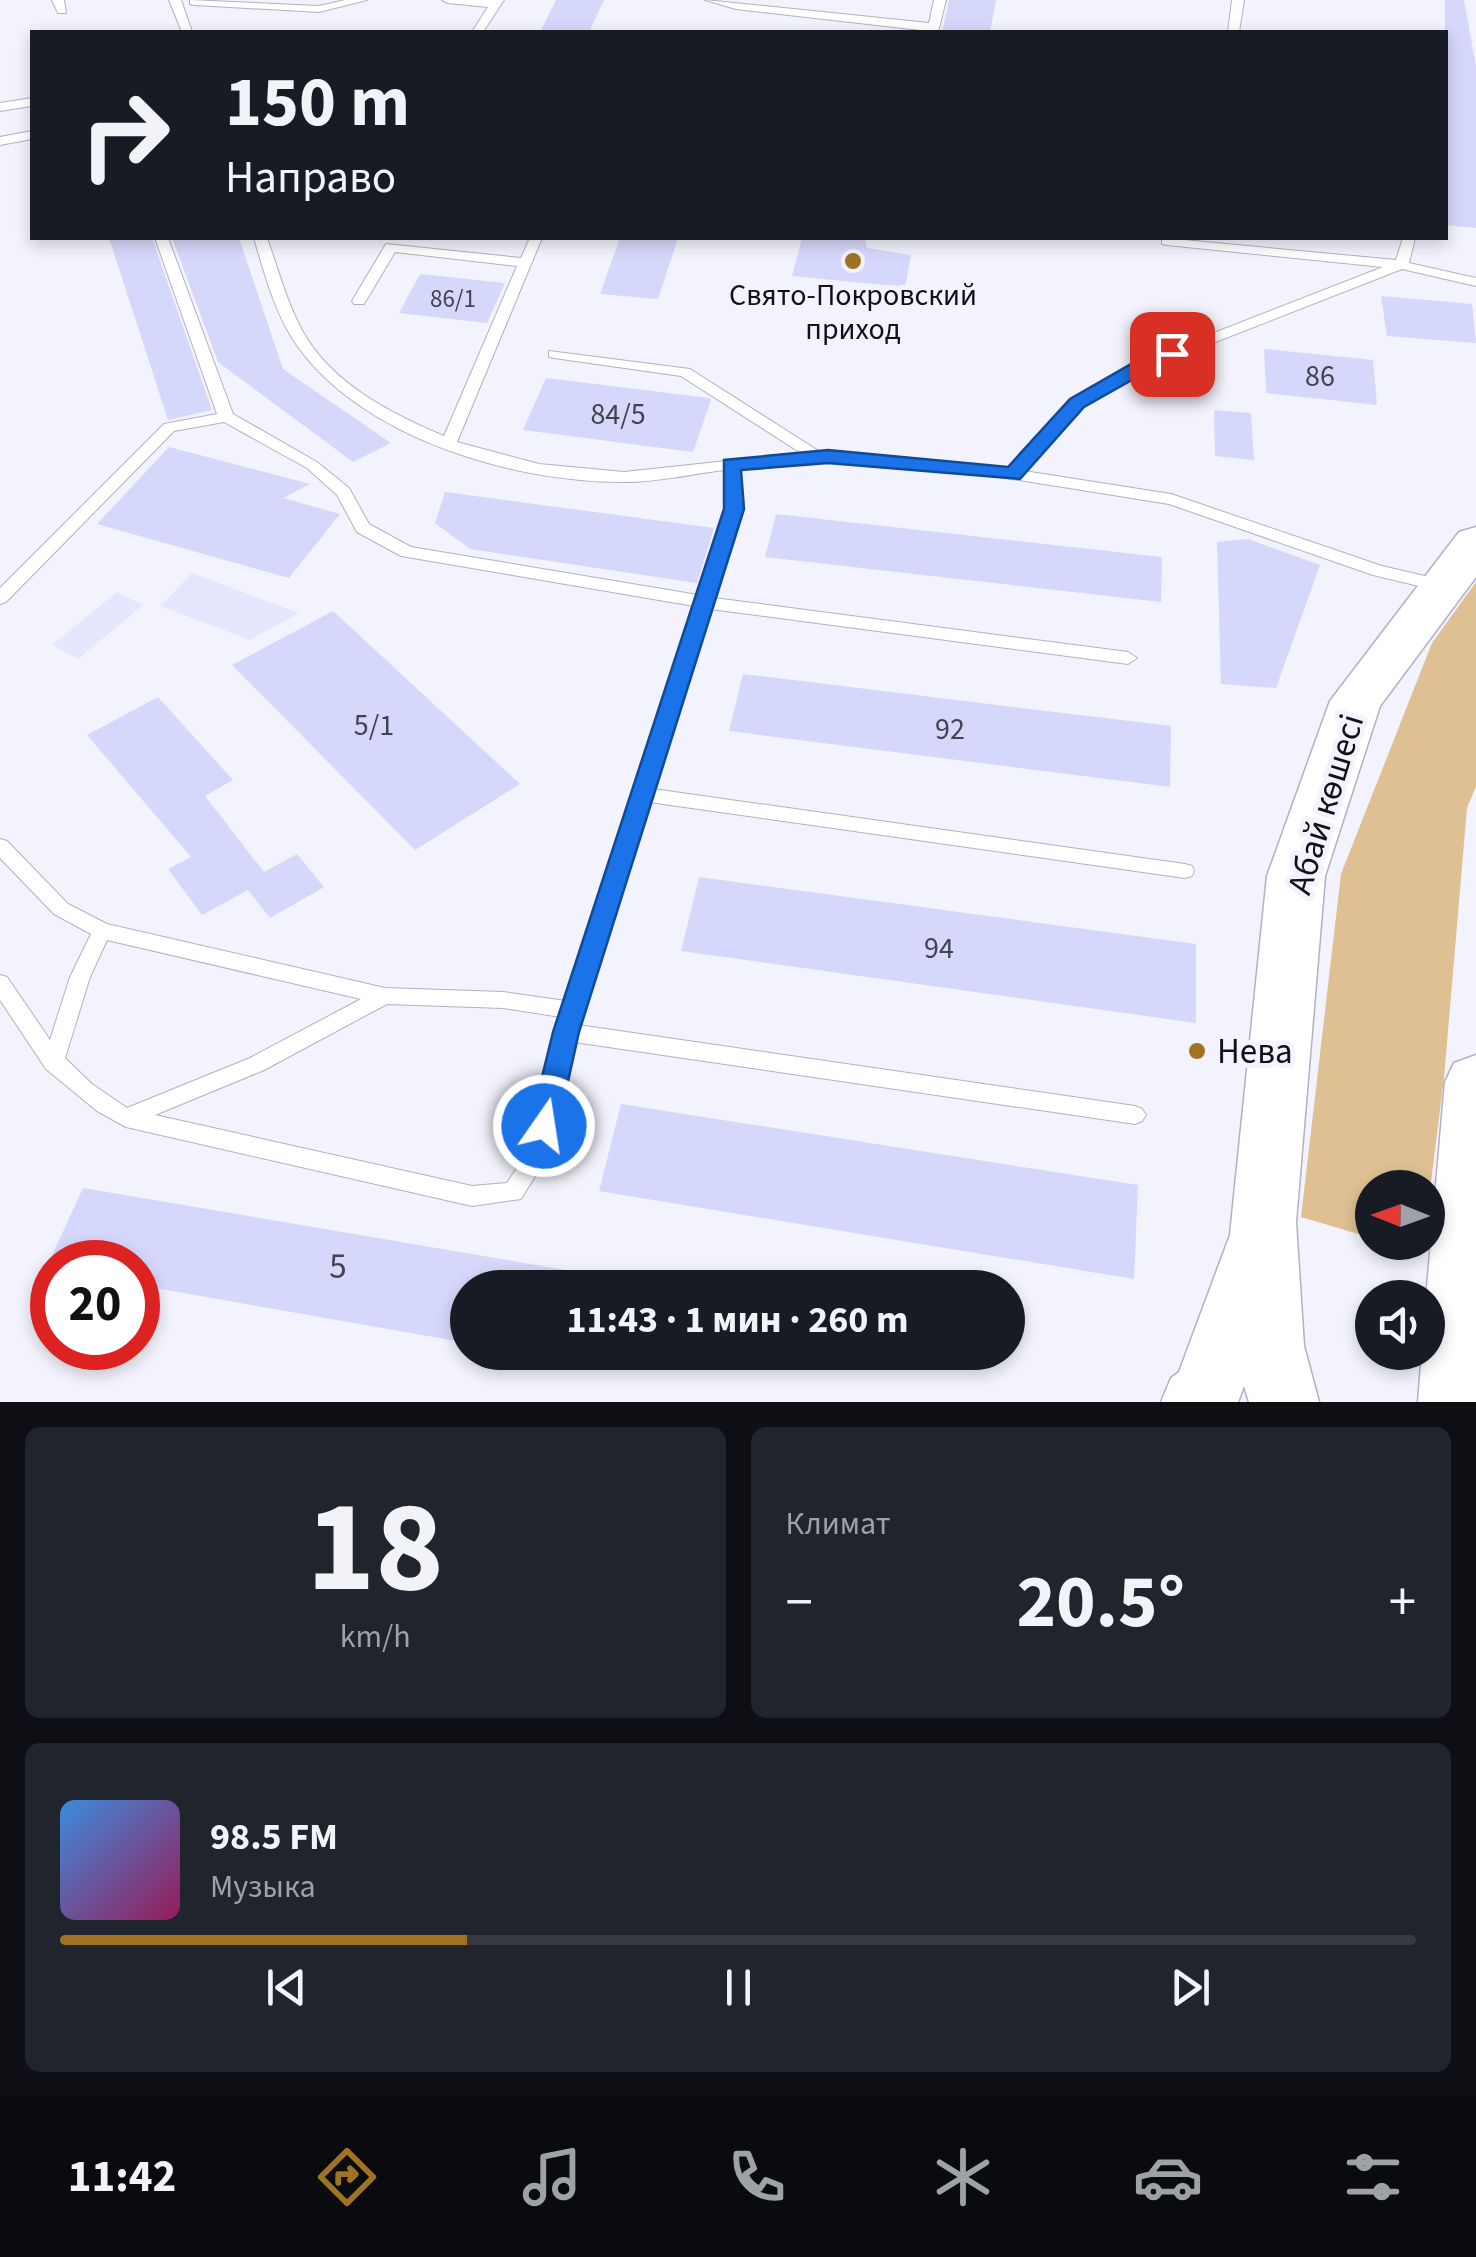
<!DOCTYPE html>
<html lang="ru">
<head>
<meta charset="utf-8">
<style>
  :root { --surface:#171b24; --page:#20242c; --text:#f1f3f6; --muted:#9ea1a6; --line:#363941; --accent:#9e7322 }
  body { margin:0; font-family:"Source Sans 3",sans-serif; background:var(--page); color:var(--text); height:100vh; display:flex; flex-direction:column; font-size:38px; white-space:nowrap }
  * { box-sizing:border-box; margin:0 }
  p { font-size:32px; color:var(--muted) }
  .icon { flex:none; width:55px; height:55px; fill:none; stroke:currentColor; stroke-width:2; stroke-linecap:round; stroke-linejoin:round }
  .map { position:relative; height:1402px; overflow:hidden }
  .sheet { display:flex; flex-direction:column; gap:25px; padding:25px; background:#0d0f14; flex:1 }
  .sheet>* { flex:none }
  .top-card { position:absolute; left:30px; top:30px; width:1418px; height:210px; border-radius:0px; box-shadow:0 5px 15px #0003; background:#171b24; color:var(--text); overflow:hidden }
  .needle { width:65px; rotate:271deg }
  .tools { position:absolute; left:1355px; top:1170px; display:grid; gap:20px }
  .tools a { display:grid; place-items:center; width:90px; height:90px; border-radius:50%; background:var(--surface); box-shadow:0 5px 15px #0003; font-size:50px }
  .speed { position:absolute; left:30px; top:1240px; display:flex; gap:20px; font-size:50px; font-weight:700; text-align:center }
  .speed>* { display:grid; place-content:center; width:130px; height:130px; border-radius:50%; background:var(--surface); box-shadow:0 5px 15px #0003; line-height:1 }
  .speed .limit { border:15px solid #d22; background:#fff; color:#111 }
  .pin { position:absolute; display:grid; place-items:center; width:85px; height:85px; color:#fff; margin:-42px; border-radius:20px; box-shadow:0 5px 15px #0006 }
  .me { position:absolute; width:110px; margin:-55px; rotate:13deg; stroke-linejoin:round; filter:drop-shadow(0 0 8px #0008) }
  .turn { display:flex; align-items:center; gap:35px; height:210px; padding:0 30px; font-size:45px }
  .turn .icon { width:130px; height:130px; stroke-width:2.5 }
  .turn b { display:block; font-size:70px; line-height:85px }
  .big { font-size:75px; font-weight:700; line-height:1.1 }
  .sheet .card { flex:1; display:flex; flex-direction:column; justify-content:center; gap:15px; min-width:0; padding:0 35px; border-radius:15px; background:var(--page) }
  .sheet .dial { align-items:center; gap:0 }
  .dial b { font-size:130px; line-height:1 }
  .song { display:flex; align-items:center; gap:30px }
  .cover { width:120px; height:120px; border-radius:15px; background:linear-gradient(135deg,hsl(210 70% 55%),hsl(330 70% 35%)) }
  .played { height:10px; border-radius:5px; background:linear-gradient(90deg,var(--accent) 30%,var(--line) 30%) }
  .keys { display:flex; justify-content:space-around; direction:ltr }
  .heat { display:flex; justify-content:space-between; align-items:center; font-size:55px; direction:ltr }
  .sheet .tiles { flex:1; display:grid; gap:25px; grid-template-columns:1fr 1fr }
  .card:last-child { grid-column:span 2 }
  .trip { position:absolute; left:450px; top:1270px; width:575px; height:100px; border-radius:50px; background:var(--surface); box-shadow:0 5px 15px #0003; font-weight:700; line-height:100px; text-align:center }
  .menu { display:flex; height:160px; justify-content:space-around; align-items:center; background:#090b0e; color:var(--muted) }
  .menu .icon { width:70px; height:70px }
  .menu .on { color:var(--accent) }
  .menu b { font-size:45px; color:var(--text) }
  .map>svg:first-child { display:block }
</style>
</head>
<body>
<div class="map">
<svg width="1476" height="1402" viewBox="0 0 1476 1402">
  <rect width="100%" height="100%" fill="#f2f3fc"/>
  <path fill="#e5e7ff" d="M192 573 299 613 250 640 160 606Z
    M117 592 143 605 78 659 52 645Z"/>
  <path fill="#dec092" d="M1476 582V786L1467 808 1444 1078 1428 1206V1188H1372V1238L1301 1217 1341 874 1432 643Z"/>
  <path fill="#d6d8fb" d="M556 0H604L589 32H540Z
    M949 0H996L990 32H942Z
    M1445 0H1464L1476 66V228L1445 225Z
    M109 238H152L212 410 168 420Z
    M172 238H239L283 369 391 443 353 462 218 362Z
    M620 238H678L658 299 600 294Z
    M802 238H865L867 248 911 255 905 287 792 276Z
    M420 274 505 283 487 323 399 313Z
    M1381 296 1472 304 1476 343 1387 336Z
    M1264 349 1373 360 1377 405 1266 393Z
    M546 378 709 398 711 400 693 452 523 430Z
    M1214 410 1251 413 1254 460 1215 456Z
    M169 447 310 484 283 498 340 514 289 578 97 524Z
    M445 492 714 528 697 583 470 549 435 523Z
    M776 514 1162 557 1161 602 765 557Z
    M1248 539 1320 565 1276 688 1221 684 1217 542Z
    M333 611 520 784 415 850 232 665Z
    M743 674 1171 726 1170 787 729 731Z
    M158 697 233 780 205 796 264 872 297 854 324 887 270 918 248 890 202 915 168 869 191 857 87 735Z
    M699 877 1196 944V1023L681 951Z
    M621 1104 1138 1185 1134 1279 599 1191Z
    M83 1188 566 1270 565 1288H468V1343L138 1285V1262H49Z"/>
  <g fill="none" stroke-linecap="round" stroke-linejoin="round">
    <defs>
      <path id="lane" d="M52 0H64L66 13H58Z
        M169 0H181L192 32H182Z
        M190 0 319 6 345 0H367L319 12 194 5 190 4Z
        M442 0H504L483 32H472L488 7 448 3Z
        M705 0 929 23 934 0H946L938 32 736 9Z
        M1232 0H1244L1239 32H1228Z
        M32 98V106L0 111V103Z
        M32 131V139L0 145V137Z
        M155 238H168L233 414 317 462 349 488 369 524 411 547 698 595 726 509 724 470C691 474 658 482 625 482 515 483 361 438 296 344 275 314 264 272 254 238H267C278 269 287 303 303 332 332 384 392 414 444 436L517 266 395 252 364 304H354L352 301 386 244 521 258 530 238H542L457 442 539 464 624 472 801 453 681 376 554 358 549 357V351L690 369 820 452 1009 469 1072 400 1134 364 1383 267 1167 245 1162 244V238L1396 260 1403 238H1415L1409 263 1476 278V286L1402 269 1144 370 1082 406 1024 471 1171 494 1382 566 1450 582 1452 586 1444 592 1373 575 1169 504 981 474 828 461 739 468 742 509 714 598 1128 652 1137 658 1128 664 710 609 653 789 1185 864 1192 866 1194 871 1192 876 1185 878 649 802 578 1025 1135 1106 1142 1109 1146 1115 1142 1121 1135 1124 574 1042 547 1157 521 1199 472 1206 126 1127 97 1111 46 1069 0 1000V975L7 977 50 1040 70 977 91 934 54 914 0 858V839L7 841 68 904 107 924 385 988 503 992 566 1001 694 606 401 556 357 532 337 495 307 468 224 422 174 431 6 602 0 604V588L164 424 217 414ZM107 940 361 999 250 1058 127 1108 92 1084 65 1058 90 977ZM387 1004 503 1008 561 1017 526 1154 507 1183 472 1186 155 1115 264 1070Z"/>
      <path id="secondary" d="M1476 527V577L1380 706 1325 876 1296 1222 1304 1346 1319 1402H1249L1244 1386 1238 1402H1161L1171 1378 1179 1372 1230 1235 1267 876 1330 701 1459 532Z
        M1476 1055V1402H1418L1422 1352H1428L1426 1298 1445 1082 1454 1063Z"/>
    </defs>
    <use href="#lane" stroke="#b0b1c6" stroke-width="2"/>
    <use href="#secondary" stroke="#b0b1c6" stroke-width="3"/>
    <use href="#lane" fill="#fff" fill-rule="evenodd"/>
    <use href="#secondary" fill="#fff" fill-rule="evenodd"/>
  </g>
  <path fill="#1a73e8" stroke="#114b97" stroke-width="2.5" d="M1172 349 1182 354 1179 358 1146 372 1084 407 1020 479 828 463 741 470 744 509 579 1032 558 1126 553 1134 544 1138 534 1134 530 1126 553 1032 724 509V460L828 450 1008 467 1070 399 1133 363Z"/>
  <g fill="#9e7322" stroke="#f2f3fc" stroke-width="4">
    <circle cx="853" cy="261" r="10"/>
    <circle cx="1197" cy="1051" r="10"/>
  </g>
  <g text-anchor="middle" stroke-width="10" stroke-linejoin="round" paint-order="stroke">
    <g font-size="25" fill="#424251">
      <text x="453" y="307">86/1</text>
    </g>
    <g font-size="30" fill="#101018" stroke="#f2f3fc">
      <text x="853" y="305">Свято-Покровский<tspan x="853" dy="34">приход</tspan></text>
    </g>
    <g font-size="30" fill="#424251">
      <text x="1320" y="386">86</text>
      <text x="618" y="424">84/5</text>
      <text x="374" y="735">5/1</text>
      <text x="950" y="739">92</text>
      <text x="939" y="958">94</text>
    </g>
    <g font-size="35" fill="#101018" stroke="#f2f3fc">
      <text transform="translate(1325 804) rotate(-73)" y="12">Абай көшесі</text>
    </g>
    <g font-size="35" fill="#101018" stroke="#f2f3fc" text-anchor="start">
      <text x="1217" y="1063">Нева</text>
    </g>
    <g font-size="35" fill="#424251">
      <text x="338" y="1278">5</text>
    </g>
  </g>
</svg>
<div class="tools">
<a><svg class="needle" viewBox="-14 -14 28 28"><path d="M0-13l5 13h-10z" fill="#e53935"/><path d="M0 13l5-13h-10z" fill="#9ea1a6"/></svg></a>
<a><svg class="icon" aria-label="sound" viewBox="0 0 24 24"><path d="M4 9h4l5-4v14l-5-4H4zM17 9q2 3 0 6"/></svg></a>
</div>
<div class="speed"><div class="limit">20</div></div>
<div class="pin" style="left:1172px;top:354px;background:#d93025"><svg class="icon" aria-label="arrive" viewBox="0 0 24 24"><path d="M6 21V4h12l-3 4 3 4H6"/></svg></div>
<svg class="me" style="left:544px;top:1126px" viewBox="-20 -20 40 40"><circle r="17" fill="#1a73e8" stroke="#fff" stroke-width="3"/><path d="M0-11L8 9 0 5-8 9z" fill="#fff"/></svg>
<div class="trip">11:43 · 1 мин · 260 m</div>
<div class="top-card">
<div class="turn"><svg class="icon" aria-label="right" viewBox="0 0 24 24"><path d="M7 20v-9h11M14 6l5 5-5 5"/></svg><div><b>150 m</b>Направо</div></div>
</div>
</div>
<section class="sheet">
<div class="tiles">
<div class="card dial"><b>18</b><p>km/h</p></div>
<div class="card"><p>Климат</p>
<div class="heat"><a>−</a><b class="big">20.5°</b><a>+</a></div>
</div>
<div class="card">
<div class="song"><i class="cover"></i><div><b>98.5 FM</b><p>Музыка</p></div></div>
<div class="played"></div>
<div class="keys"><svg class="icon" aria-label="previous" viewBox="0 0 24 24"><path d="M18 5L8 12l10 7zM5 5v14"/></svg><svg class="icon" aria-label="pause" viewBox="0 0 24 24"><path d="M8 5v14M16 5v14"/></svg><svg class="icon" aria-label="next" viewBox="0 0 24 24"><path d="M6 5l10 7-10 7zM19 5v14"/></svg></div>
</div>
</div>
</section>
<nav class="menu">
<b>11:42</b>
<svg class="icon on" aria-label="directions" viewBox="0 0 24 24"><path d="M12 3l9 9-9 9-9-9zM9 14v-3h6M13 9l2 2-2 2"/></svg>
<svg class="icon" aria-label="music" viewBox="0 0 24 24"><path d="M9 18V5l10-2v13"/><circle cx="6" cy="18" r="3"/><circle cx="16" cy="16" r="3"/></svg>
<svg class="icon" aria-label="phone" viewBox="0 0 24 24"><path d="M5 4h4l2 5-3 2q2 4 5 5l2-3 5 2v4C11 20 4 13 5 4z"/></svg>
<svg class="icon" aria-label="climate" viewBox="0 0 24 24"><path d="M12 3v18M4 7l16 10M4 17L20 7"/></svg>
<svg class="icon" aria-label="car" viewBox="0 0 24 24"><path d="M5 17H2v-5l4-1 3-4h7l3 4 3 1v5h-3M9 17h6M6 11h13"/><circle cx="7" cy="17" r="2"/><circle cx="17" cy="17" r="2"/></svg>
<svg class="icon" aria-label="filters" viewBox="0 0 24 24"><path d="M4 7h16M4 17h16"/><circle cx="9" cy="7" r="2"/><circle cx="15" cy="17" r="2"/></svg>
</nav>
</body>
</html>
